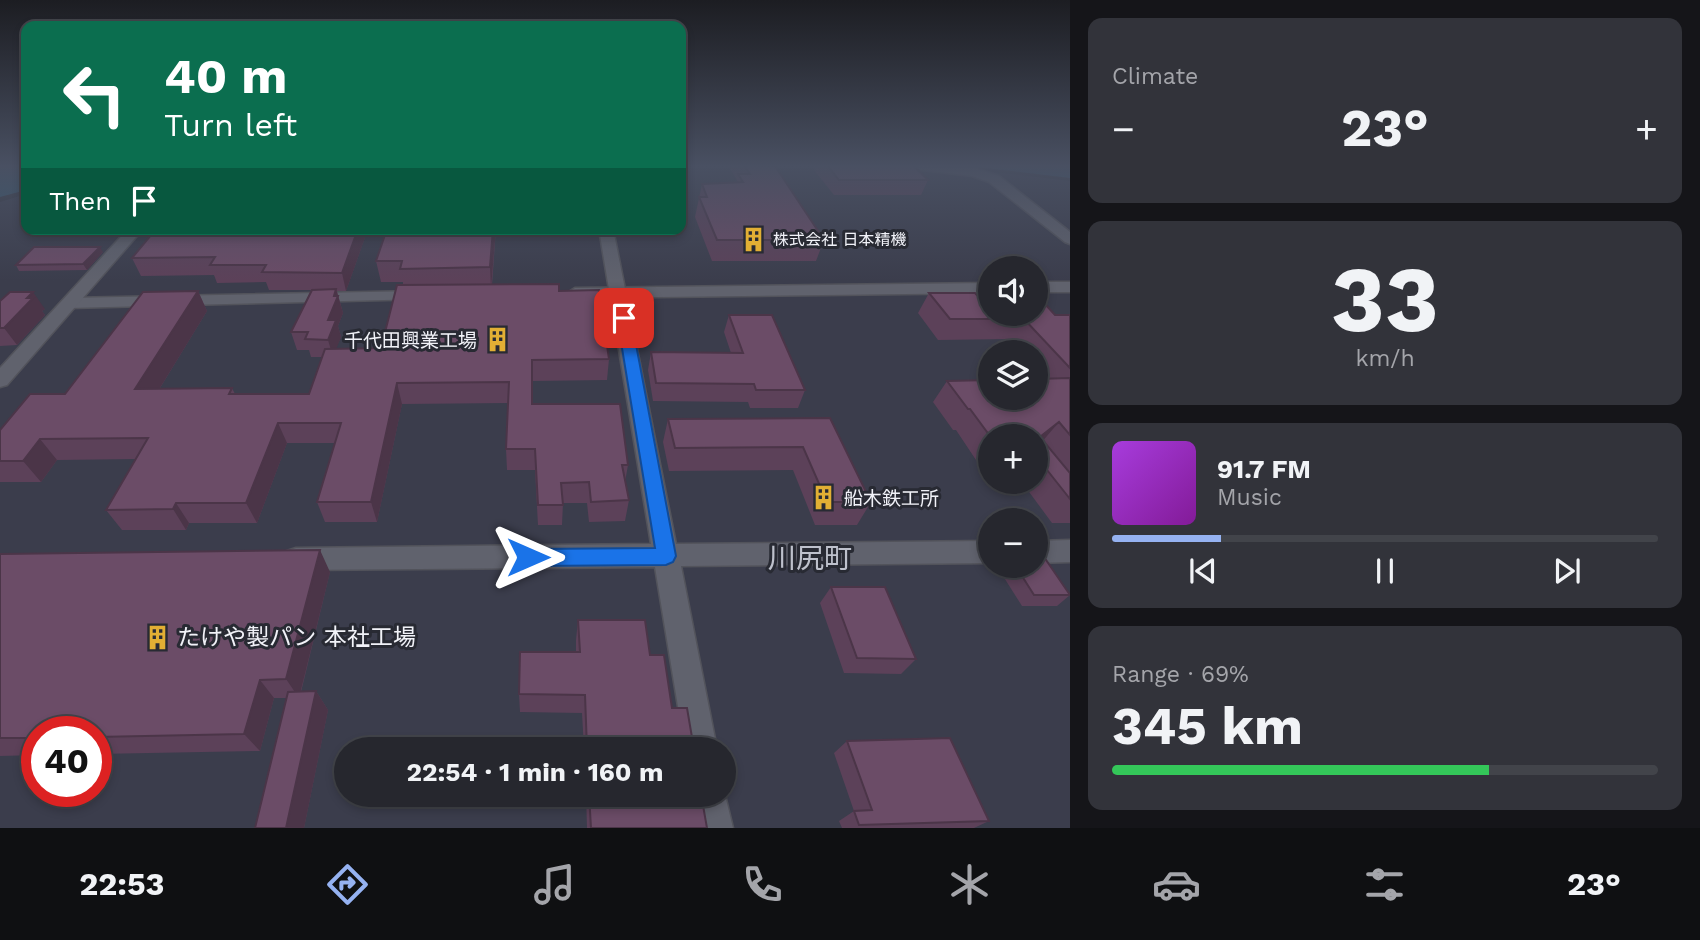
<!DOCTYPE html>
<html lang="en">
<head>
<meta charset="utf-8">
<style>
  :root { --surface:#26272e; --page:#32333a; --text:#f1f3f6; --muted:#a4a5aa; --line:#42444a; --accent:#95b2f1 }
  body { margin:0; font-family:"Work Sans","Noto Sans JP",sans-serif; background:var(--page); color:var(--text); height:100vh; display:flex; flex-direction:column; font-size:26px; white-space:nowrap }
  * { box-sizing:border-box; margin:0 }
  p { font-size:23px; color:var(--muted) }
  .icon { flex:none; width:38px; height:38px; fill:none; stroke:currentColor; stroke-width:2; stroke-linecap:round; stroke-linejoin:round }
  .map { position:relative; flex:1; overflow:hidden }
  .side { display:flex; flex-direction:column; gap:18px; padding:18px; background:#151519; width:630px }
  .side>* { flex:none }
  .guide { position:absolute; left:21px; top:21px; width:665px; height:214px; border-radius:14px; box-shadow:0 4px 10px #0003,0 0 0 2px var(--line); background:#0b6e4f; color:#fff; overflow:hidden }
  .tools { position:absolute; left:978px; top:256px; display:grid; gap:14px }
  .tools a { display:grid; place-items:center; width:70px; height:70px; border-radius:50%; background:var(--surface); box-shadow:0 4px 10px #0003,0 0 0 2px var(--line); font-size:35px }
  .speed { position:absolute; left:21px; top:716px; display:flex; gap:14px; font-size:35px; font-weight:700; text-align:center }
  .speed>* { display:grid; place-content:center; width:91px; height:91px; border-radius:50%; background:var(--surface); box-shadow:0 4px 10px #0003,0 0 0 2px var(--line); line-height:1 }
  .speed .limit { border:10px solid #d22; background:#fff; color:#111 }
  .pin { position:absolute; display:grid; place-items:center; width:60px; height:60px; color:#fff; margin:-30px; border-radius:14px; box-shadow:0 4px 10px #0006 }
  .me { position:absolute; width:77px; margin:-38px; rotate:90deg; stroke-linejoin:round; filter:drop-shadow(0 0 5px #0008) }
  .turn { display:flex; align-items:center; gap:24px; height:147px; padding:0 28px; font-size:32px }
  .turn .icon { width:91px; height:91px; stroke-width:2.5 }
  .turn b { display:block; font-size:49px; line-height:60px }
  .then { display:flex; align-items:center; height:66px; padding:0 28px; background:#0003; gap:14px; font-size:26px }
  .big { font-size:52px; font-weight:700; line-height:1.1 }
  .side .widget { flex:1; display:flex; flex-direction:column; justify-content:center; gap:10px; min-width:0; padding:0 24px; border-radius:14px; background:var(--page) }
  .side .dial { align-items:center; gap:0 }
  .dial b { font-size:91px; line-height:1 }
  .song { display:flex; align-items:center; gap:21px }
  .cover { width:84px; height:84px; border-radius:10px; background:linear-gradient(135deg,hsl(280 70% 55%),hsl(290 70% 35%)) }
  .played { height:7px; border-radius:4px; background:linear-gradient(90deg,var(--accent) 20%,var(--line) 20%) }
  .keys { display:flex; justify-content:space-around; direction:ltr }
  .heat { display:flex; justify-content:space-between; align-items:center; font-size:38px; direction:ltr }
  .charge { height:10px; border-radius:5px; background:linear-gradient(90deg,#34c759 69%,var(--line) 0) }
  .trip { position:absolute; left:334px; top:737px; width:402px; height:70px; border-radius:35px; background:var(--surface); box-shadow:0 4px 10px #0003,0 0 0 2px var(--line); font-weight:700; line-height:70px; text-align:center }
  .tabs { display:flex; height:112px; justify-content:space-around; align-items:center; background:#0f1012; color:var(--muted) }
  .tabs .icon { width:49px; height:49px }
  .tabs .active { color:var(--accent) }
  .tabs b { font-size:32px; color:var(--text) }
  main { display:flex; flex:1; min-height:0 }
  .map>svg:first-child { display:block }
</style>
</head>
<body>
<main>
<div class="map">
<svg width="1070" height="828" viewBox="0 0 1070 828">
  <rect width="100%" height="100%" fill="#32343d"/>
  <path fill="#3b3d4c" fill-rule="evenodd" d="M681 165H935L1070 181V828H0V202L26 194V229H681ZM990 268H1036V313H990ZM990 352H1036V397H990ZM990 436H1036V481H990ZM990 520H1036V565H990ZM37 732H96V791H37ZM346 749H724V794H346Z"/>
  <path fill="#335b72" d="M0 165H26V190L0 197Z
    M961 165H1070V178Z"/>
  <g fill="none" stroke-linecap="round" stroke-linejoin="round">
    <defs>
      <path id="minor" d="M1036 282H1070V292H1036Z
        M990 283V293L575 298 567 293 575 288Z
        M419 291 427 296 425 299 69 308 61 303 69 298Z"/>
      <path id="tertiary" d="M908 165 974 168 999 176 1070 232V244L1065 242 989 182 972 176 914 169Z
        M128 229H143L7 385 0 387V368Z
        M599 229H613L676 544 990 541V563L681 566 717 749H685L655 567 296 570 287 567 283 559 287 551 296 548 651 544Z
        M1070 540V562L1036 563V541Z
        M724 791 733 828H697L692 794H724Z"/>
    </defs>
    <use href="#minor" stroke="#52535b" stroke-width="3"/>
    <use href="#tertiary" stroke="#52535b" stroke-width="3"/>
    <use href="#minor" fill="#60626d" fill-rule="evenodd"/>
    <use href="#tertiary" fill="#60626d" fill-rule="evenodd"/>
  </g>
  <path fill="#5c4159" d="M728 165H769L824 240 816 261H712L695 217 702 184 736 182 737 180Z
    M816 165H913L928 180 921 195H834L814 170Z
    M368 229 346 291H337L343 313 338 326 341 337 336 348H381L403 285V282H381L376 261 387 229H496L492 285 559 291 609 359 607 380 532 381V404L628 465 625 482 629 500 625 521 589 522 587 503H563L562 525H538L535 470H507L506 449 508 403 402 404 377 522H325L317 502 335 443H287L257 523H189L186 530H122L106 510 136 459 57 460 41 482H0V430L65 394 198 291 207 311 160 388H232L235 394H309L322 357H311L309 350H297L291 332 311 290H269L266 282 217 283 214 275 141 276 132 258Z
    M103 252 87 270 19 271 16 265Z
    M929 293 985 304 1055 315H1070V523H1052L1021 481H1036V436H990V472H984L956 430H953L933 402 947 381 1044 379 1036 370V352H1021L1010 339 938 340 918 313Z
    M0 301 45 309 42 311 45 315 17 345 0 346Z
    M729 315 805 390 798 408H750L748 402 653 401 648 370 651 352 731 353 724 332Z
    M830 418 871 502 857 525H815L793 470 669 471 663 442 668 419Z
    M0 554 330 572 301 692 316 691 328 710 304 828H255L287 698H274L260 751 96 754V732H37V755L0 756Z
    M1001 565H1036L1070 595 1057 606H1022L998 568Z
    M831 587 916 659 901 674 844 673 820 603Z
    M578 620 650 655 672 708 694 749H584L582 713 520 712 519 694 576 652V640Z
    M847 741 989 821 974 828H842L839 821 854 811 834 753Z
    M586 794H701L707 828H587Z"/>
  <path fill="#4b3548" d="M358 229H368L346 291 342 273Z
    M493 229H496L491 288 490 267Z
    M100 247 103 252 87 270 83 264Z
    M336 289 343 313 338 326 341 337 333 357 328 340V320Z
    M198 291 207 311 147 409 135 389Z
    M33 292 45 309 42 311 45 315 17 345 4 328Z
    M397 383 402 404 377 522 371 502Z
    M1059 422 1041 443 1040 437Z
    M278 423 287 443 257 523 246 503Z
    M40 439 57 460 41 482 23 461Z
    M176 503 189 523 186 530 173 509Z
    M320 550 330 572 299 698 286 679Z
    M260 680 274 698 260 751 244 734Z
    M316 691 328 710 304 828H286Z"/>
  <path fill="#6b4c67" stroke="#4b3548" stroke-width="2" d="M744 165 775 166 824 240H717L699 197H707L702 184 743 182 738 174H750Z
    M827 165H913L928 180H839Z
    M156 229H358L342 273 262 272 266 265H210L215 257 132 258Z
    M387 229H493L490 267 400 269 402 261H376Z
    M34 247H100L83 264 16 265Z
    M559 284V291L599 290 609 359 532 360V404H620L628 465H622L629 500 591 502 589 482 561 483 563 505H538L535 449H506L509 382 397 383 371 502H317L341 423H278L246 503H176L173 509 106 510 148 438 40 439 23 461H0V430L30 394H65L143 292 198 291 135 389 232 388 229 394H309L325 349 381 348 397 285Z
    M336 289 334 296H338L328 320H336L328 340 305 339 308 332H291L312 290Z
    M10 292H33L27 298H33L4 328H0V301Z
    M929 293H975L985 304H990V313H1036V304H1045L1055 315H1070V368L1024 319H950Z
    M729 315H772L805 390H756L754 384 656 383 651 352 743 353Z
    M1070 378V435L1059 422 1040 437 1070 473V499L1036 456V436H990L970 409H968L947 381 990 380V397H1036V379Z
    M830 418 871 502H827L803 447 675 448 668 419Z
    M320 550 286 679 260 680 244 734 96 737V732H37V738H0V554Z
    M1036 557H1044L1070 595H1034L1015 565H1036Z
    M831 587H885L916 659 857 658Z
    M578 620H645L650 655H664L672 708H687L694 749H587L585 695 519 694 520 652H580Z
    M316 691 286 828H255L288 692Z
    M950 738 989 821 859 825 854 811 872 810 847 741Z
    M589 794H701L707 828H591Z"/>
  <linearGradient id="sky" x2="0" y2="1"><stop stop-color="#1c1d22"/><stop offset="0.59" stop-color="#495062"/><stop offset="1" stop-color="#495062" stop-opacity="0"/></linearGradient>
  <rect width="1070" height="281" fill="url(#sky)"/>
  <path fill="#1a73e8" stroke="#114b97" stroke-width="2" d="M624 314 631 318 676 556 673 562 666 565 528 566 521 563 518 557 521 551 528 549 655 548 617 318Z"/>
  <defs>
    <symbol id="building-bare" viewBox="-9 -9 18 18"><path d="M-4-6H4V6H1V3H-1V6H-4ZM-2.5-4.3h1.7v1.8h-1.7ZM.8-4.3h1.7v1.8H.8ZM-2.5-1h1.7V.8h-1.7ZM.8-1h1.7V.8H.8Z" fill="#e2af34" stroke="#282a33" stroke-width="2.5" paint-order="stroke"/></symbol>
  </defs>
  <g fill-rule="evenodd">
    <use href="#building-bare" x="736" y="222" width="35" height="35"/>
    <use href="#building-bare" x="480" y="322" width="35" height="35"/>
    <use href="#building-bare" x="806" y="480" width="35" height="35"/>
    <use href="#building-bare" x="140" y="620" width="35" height="35"/>
  </g>
  <g text-anchor="middle" stroke-width="6" stroke-linejoin="round" paint-order="stroke">
    <g font-size="16" fill="#f1f2f8" stroke="#282a33" text-anchor="start">
      <text x="773" y="245">株式会社 日本精機</text>
    </g>
    <g font-size="19" fill="#f1f2f8" stroke="#282a33" text-anchor="end">
      <text x="477" y="347">千代田興業工場</text>
      <text x="844" y="505" text-anchor="start">船木鉄工所</text>
    </g>
    <g font-size="23" fill="#f1f2f8" stroke="#282a33" text-anchor="start">
      <text x="177" y="645">たけや製パン 本社工場</text>
    </g>
    <g font-size="28" fill="#bec1cc" stroke="#282a33">
      <text x="810" y="568">川尻町</text>
    </g>
  </g>
</svg>
<div class="tools">
<a><svg class="icon" aria-label="sound" viewBox="0 0 24 24"><path d="M4 9h4l5-4v14l-5-4H4zM17 9q2 3 0 6"/></svg></a>
<a><svg class="icon" aria-label="layers" viewBox="0 0 24 24"><path d="M12 4l9 5-9 5-9-5zM3 14l9 5 9-5"/></svg></a>
<a>+</a>
<a>−</a>
</div>
<div class="speed"><div class="limit">40</div></div>
<div class="pin" style="left:624px;top:318px;background:#d93025"><svg class="icon" aria-label="arrive" viewBox="0 0 24 24"><path d="M6 21V4h12l-3 4 3 4H6"/></svg></div>
<svg class="me" style="left:528px;top:557px" viewBox="-20 -20 40 40"><path d="M0-17L14 15 0 8-14 15z" fill="#1a73e8" stroke="#fff" stroke-width="4"/></svg>
<div class="trip">22:54 · 1 min · 160 m</div>
<div class="guide">
<div class="turn"><svg class="icon" aria-label="left" viewBox="0 0 24 24"><path d="M17 20v-9H6M10 6l-5 5 5 5"/></svg><div><b>40 m</b>Turn left</div></div>
<div class="then">Then<svg class="icon" aria-label="arrive" viewBox="0 0 24 24"><path d="M6 21V4h12l-3 4 3 4H6"/></svg></div>
</div>
</div>
<section class="side">
<div class="widget"><p>Climate</p>
<div class="heat"><a>−</a><b class="big">23°</b><a>+</a></div>
</div>
<div class="widget dial"><b>33</b><p>km/h</p></div>
<div class="widget">
<div class="song"><i class="cover"></i><div><b>91.7 FM</b><p>Music</p></div></div>
<div class="played"></div>
<div class="keys"><svg class="icon" aria-label="previous" viewBox="0 0 24 24"><path d="M18 5L8 12l10 7zM5 5v14"/></svg><svg class="icon" aria-label="pause" viewBox="0 0 24 24"><path d="M8 5v14M16 5v14"/></svg><svg class="icon" aria-label="next" viewBox="0 0 24 24"><path d="M6 5l10 7-10 7zM19 5v14"/></svg></div>
</div>
<div class="widget"><p>Range · 69%</p><b class="big">345 km</b><div class="charge"></div></div>
</section>
</main>
<nav class="tabs">
<b>22:53</b>
<svg class="icon active" aria-label="directions" viewBox="0 0 24 24"><path d="M12 3l9 9-9 9-9-9zM9 14v-3h6M13 9l2 2-2 2"/></svg>
<svg class="icon" aria-label="music" viewBox="0 0 24 24"><path d="M9 18V5l10-2v13"/><circle cx="6" cy="18" r="3"/><circle cx="16" cy="16" r="3"/></svg>
<svg class="icon" aria-label="phone" viewBox="0 0 24 24"><path d="M5 4h4l2 5-3 2q2 4 5 5l2-3 5 2v4C11 20 4 13 5 4z"/></svg>
<svg class="icon" aria-label="climate" viewBox="0 0 24 24"><path d="M12 3v18M4 7l16 10M4 17L20 7"/></svg>
<svg class="icon" aria-label="car" viewBox="0 0 24 24"><path d="M5 17H2v-5l4-1 3-4h7l3 4 3 1v5h-3M9 17h6M6 11h13"/><circle cx="7" cy="17" r="2"/><circle cx="17" cy="17" r="2"/></svg>
<svg class="icon" aria-label="filters" viewBox="0 0 24 24"><path d="M4 7h16M4 17h16"/><circle cx="9" cy="7" r="2"/><circle cx="15" cy="17" r="2"/></svg>
<b>23°</b>
</nav>
</body>
</html>
